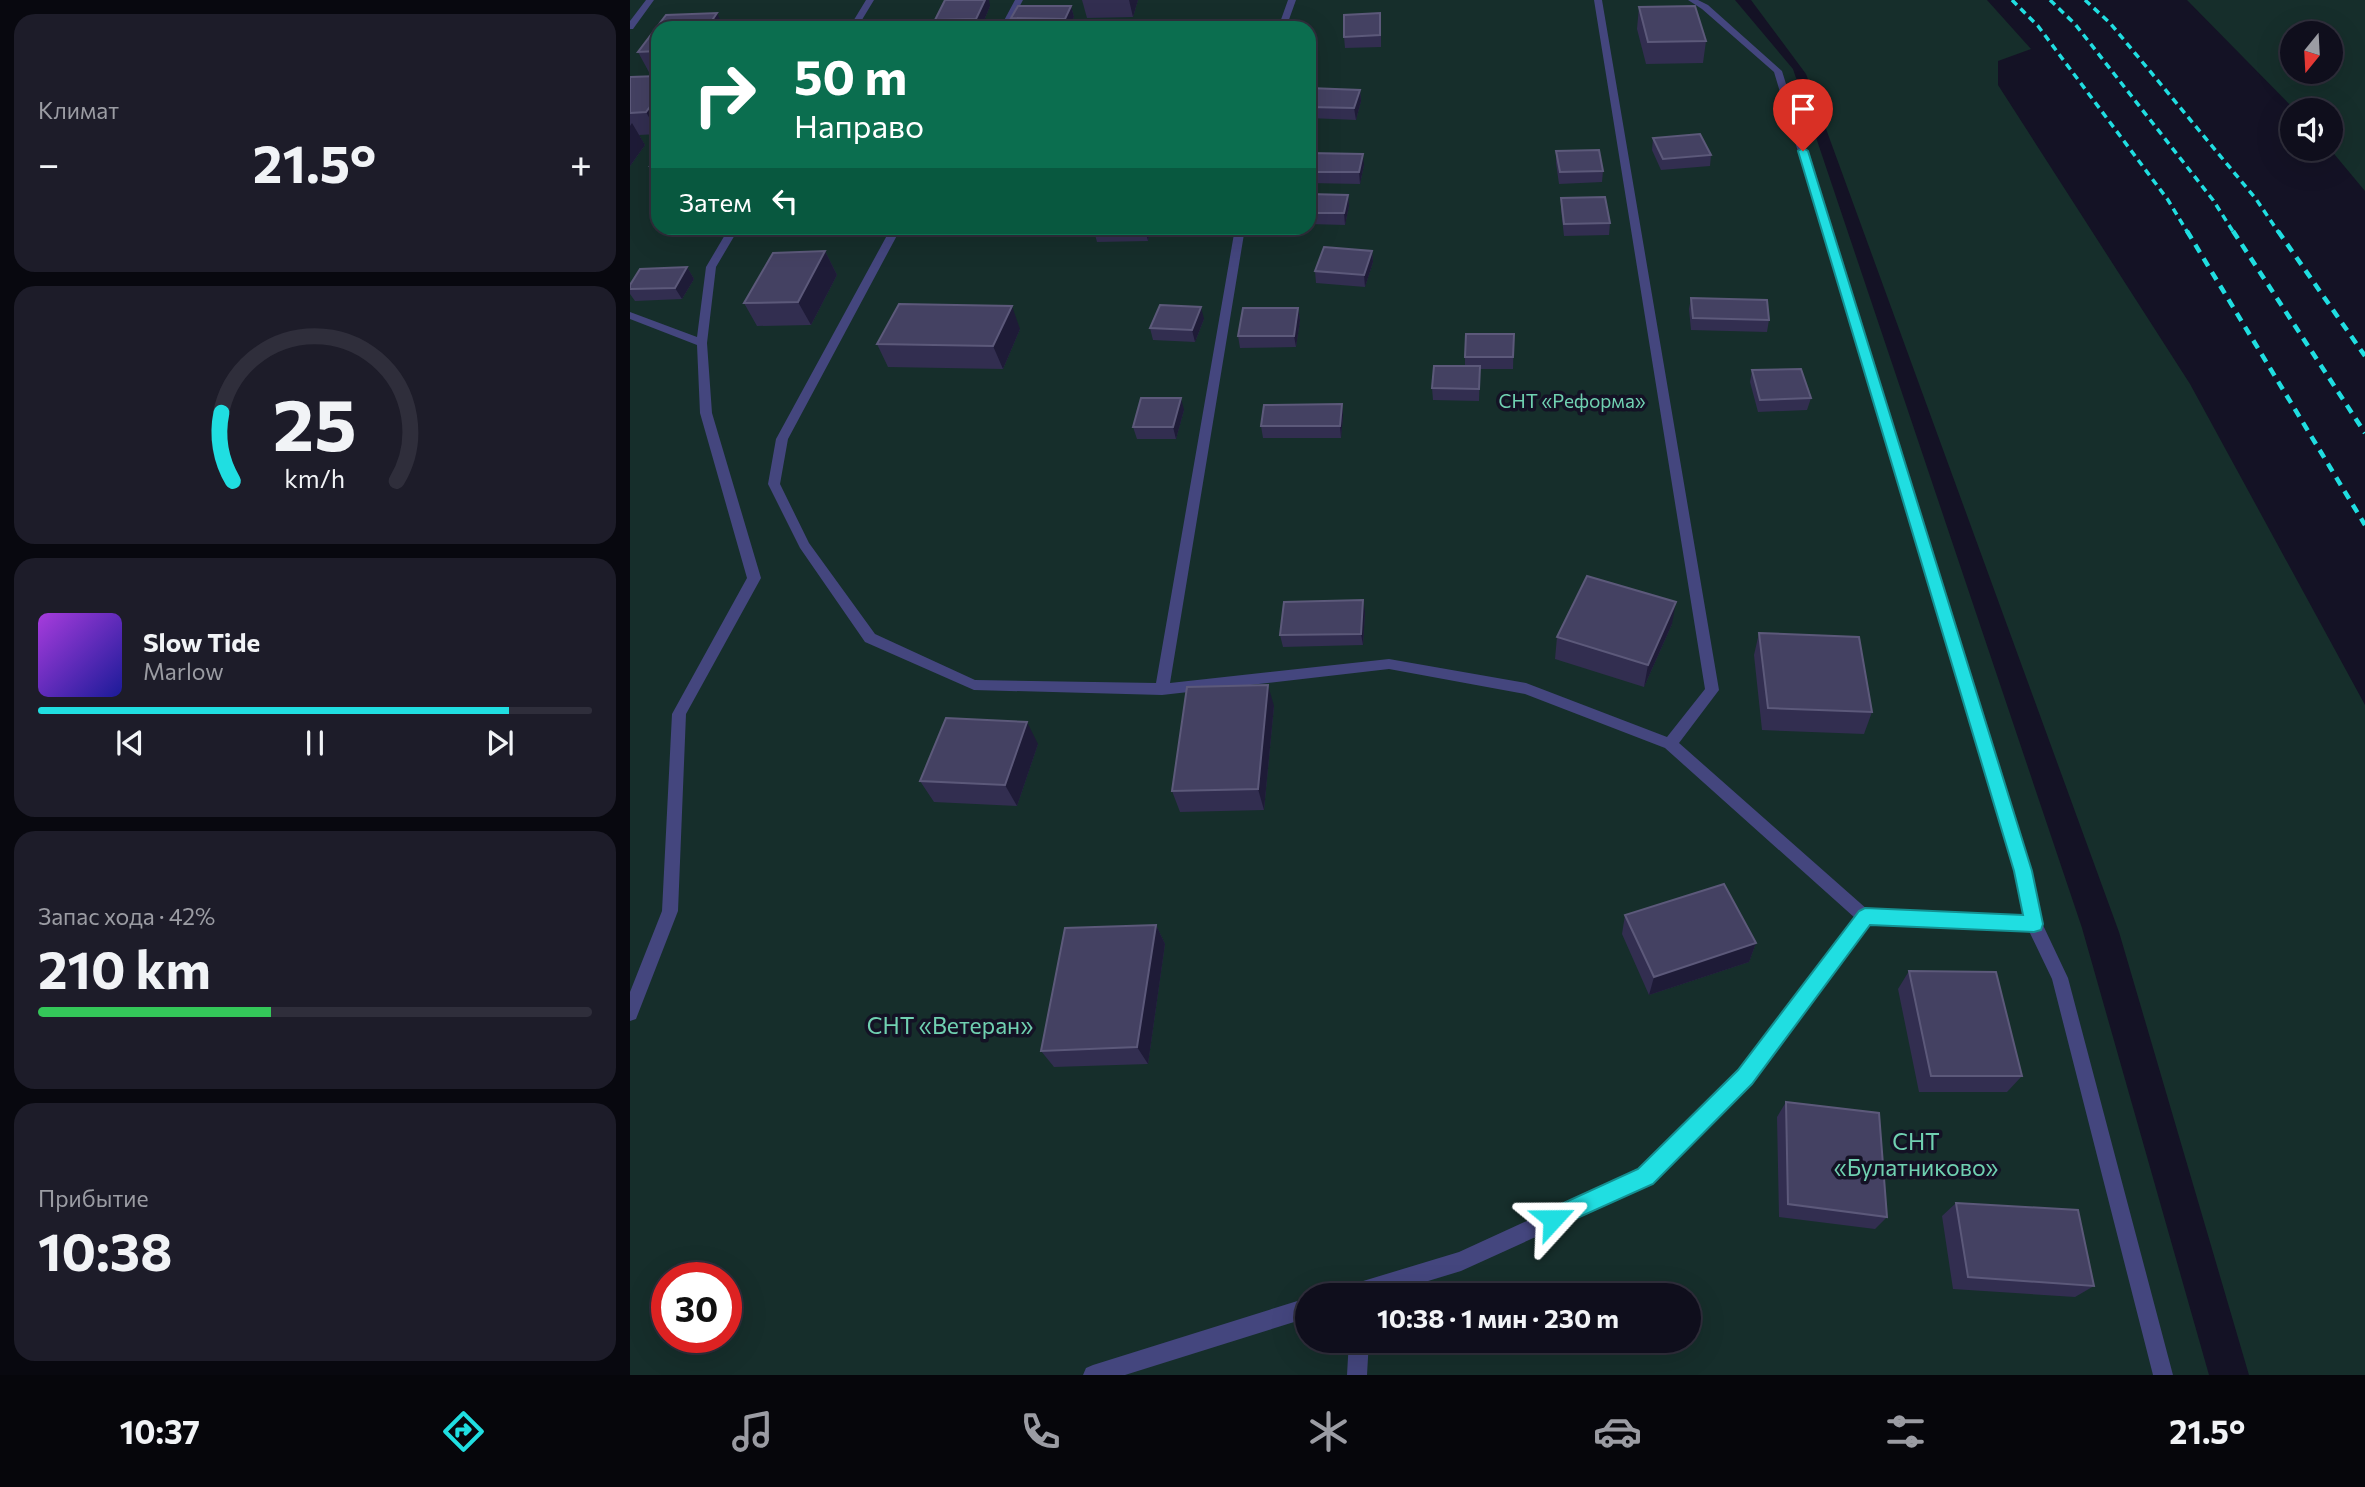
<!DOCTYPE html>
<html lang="ru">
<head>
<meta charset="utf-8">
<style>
  :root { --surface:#0f0e1c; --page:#1d1c29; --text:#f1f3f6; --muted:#9b9ca3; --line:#2f2e3b; --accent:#20dee1 }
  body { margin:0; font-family:Commissioner,sans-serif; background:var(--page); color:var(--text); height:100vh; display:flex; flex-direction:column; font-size:26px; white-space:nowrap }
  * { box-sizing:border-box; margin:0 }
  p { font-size:23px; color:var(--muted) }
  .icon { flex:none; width:38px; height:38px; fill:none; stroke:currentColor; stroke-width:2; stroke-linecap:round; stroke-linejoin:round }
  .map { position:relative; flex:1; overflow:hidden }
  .side { display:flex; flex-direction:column; gap:14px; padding:14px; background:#08080f; width:630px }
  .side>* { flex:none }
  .banner { position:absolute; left:21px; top:21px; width:665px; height:214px; border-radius:21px; box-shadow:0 7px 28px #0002,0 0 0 2px var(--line); background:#0b6e4f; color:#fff; overflow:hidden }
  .needle { width:46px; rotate:198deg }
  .fabs { position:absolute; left:1650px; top:21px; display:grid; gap:14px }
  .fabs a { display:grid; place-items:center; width:63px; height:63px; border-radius:50%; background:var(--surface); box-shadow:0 7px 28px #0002,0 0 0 2px var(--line); font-size:35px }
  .speed { position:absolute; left:21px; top:1262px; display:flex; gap:14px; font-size:35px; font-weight:700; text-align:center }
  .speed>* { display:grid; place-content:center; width:91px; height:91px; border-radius:50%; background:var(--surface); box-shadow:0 7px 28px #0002,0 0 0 2px var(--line); line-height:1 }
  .speed .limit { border:10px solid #d22; background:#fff; color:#111 }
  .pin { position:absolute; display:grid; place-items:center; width:60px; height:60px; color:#fff; margin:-72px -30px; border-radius:50% 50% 50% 0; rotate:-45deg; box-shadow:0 0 7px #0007 }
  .pin .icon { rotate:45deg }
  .me { position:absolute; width:77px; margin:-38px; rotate:66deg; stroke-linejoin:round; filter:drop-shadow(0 0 5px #0008) }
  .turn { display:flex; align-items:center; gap:24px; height:147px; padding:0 28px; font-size:32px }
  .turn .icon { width:91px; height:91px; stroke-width:2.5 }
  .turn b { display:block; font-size:49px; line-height:60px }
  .then { display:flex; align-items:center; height:66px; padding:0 28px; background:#0003; gap:14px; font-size:26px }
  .big { font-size:52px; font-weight:700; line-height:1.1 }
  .side .card { flex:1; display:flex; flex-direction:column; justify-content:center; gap:10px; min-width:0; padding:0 24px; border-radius:21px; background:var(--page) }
  .side .dial { align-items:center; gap:0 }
  .dial svg { height:182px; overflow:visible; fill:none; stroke:var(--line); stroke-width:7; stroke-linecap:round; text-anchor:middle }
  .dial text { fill:var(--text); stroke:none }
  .song { display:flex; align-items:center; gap:21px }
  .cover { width:84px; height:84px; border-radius:10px; background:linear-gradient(135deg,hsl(280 70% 55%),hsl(240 70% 35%)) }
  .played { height:7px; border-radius:4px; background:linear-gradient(90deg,var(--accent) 85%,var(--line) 85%) }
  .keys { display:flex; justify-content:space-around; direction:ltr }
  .heat { display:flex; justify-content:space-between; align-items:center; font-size:38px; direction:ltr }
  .charge { height:10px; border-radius:5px; background:linear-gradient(90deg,#34c759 42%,var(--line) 0) }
  .trip { position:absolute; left:665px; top:1283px; width:406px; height:70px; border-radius:35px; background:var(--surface); box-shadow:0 7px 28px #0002,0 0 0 2px var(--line); font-weight:700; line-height:70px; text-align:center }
  .dock { display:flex; height:112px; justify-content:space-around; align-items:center; background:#06060b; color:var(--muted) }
  .dock .icon { width:49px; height:49px }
  .dock .on { color:var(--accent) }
  .dock b { font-size:32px; color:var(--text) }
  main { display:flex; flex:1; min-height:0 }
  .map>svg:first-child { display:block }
</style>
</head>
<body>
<main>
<section class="side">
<div class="card"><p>Климат</p>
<div class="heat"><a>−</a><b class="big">21.5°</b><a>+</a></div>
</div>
<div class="card dial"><svg viewBox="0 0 100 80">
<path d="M14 69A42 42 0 1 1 86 69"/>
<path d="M14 69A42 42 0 0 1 9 39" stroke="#20dee1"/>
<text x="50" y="56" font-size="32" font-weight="700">25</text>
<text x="50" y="72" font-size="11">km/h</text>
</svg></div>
<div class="card">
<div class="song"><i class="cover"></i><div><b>Slow Tide</b><p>Marlow</p></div></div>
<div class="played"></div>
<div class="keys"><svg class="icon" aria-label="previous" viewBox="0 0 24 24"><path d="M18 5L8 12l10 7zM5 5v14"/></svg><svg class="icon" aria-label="pause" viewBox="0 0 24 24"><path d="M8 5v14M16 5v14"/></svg><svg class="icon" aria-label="next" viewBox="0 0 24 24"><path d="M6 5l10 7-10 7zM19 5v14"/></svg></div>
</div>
<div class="card"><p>Запас хода · 42%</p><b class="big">210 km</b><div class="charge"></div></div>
<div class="card"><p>Прибытие</p><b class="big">10:38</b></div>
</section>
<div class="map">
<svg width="1735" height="1375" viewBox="0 0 1735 1375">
  <rect width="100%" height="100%" fill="#141225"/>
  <path fill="#162e2b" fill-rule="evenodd" d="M0 0H1105L1163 69 1452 928 1579 1375H0ZM28 28H679V228H28ZM37 1278H96V1337H37ZM677 1295H1059V1340H677Z
    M1121 0H1357L1401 49 1368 61V85L1560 384 1735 705V1375H1619L1489 932 1176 74Z
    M1557 0H1735V191L1700 149 1701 110H1665ZM1662 33H1701V72H1662Z"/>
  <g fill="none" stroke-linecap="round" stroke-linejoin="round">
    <path fill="#44467e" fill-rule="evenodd" d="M16 0H24L3 29H0V21Z
      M236 0H244L227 28H219Z
      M385 0H393L378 28H370Z
      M658 0H666L656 28H648Z
      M964 0H972L1089 690 1049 743 1238 910 1394 916 1385 871 1144 72 1072 9 1058 0H1068L1078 5 1152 71 1401 871 1412 923 1438 978 1543 1375H1523L1422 979 1399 931 1239 924 1121 1083 1022 1184 831 1271 752 1295H710L713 1288 720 1285 829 1252 1008 1170 1109 1071 1225 918 1035 748 895 694 759 669 532 695 344 690 235 642 170 548 138 484 146 439 261 228H271L158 439 150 484 179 543 245 634 345 680 526 683 605 228H615L540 683 759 659 896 683 1037 737 1075 689Z
      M99 228H109L86 267 77 343 82 413 131 578 56 714 48 911 6 1019 0 1021V992L32 911 42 714 117 578 70 413 67 345 0 319V312L67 337 76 267Z
      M677 1298V1318L495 1375H453L456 1368 463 1365Z
      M719 1340H739L737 1375H717Z"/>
    <path stroke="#20dee1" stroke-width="3.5" stroke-dasharray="7 5" stroke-linecap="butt" d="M1382 0 1408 26 1538 200 1558 233
      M1420 0 1445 24 1583 200 1604 233
      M1455 0 1480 23 1626 199 1649 233"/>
    <path stroke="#20dee1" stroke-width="4.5" stroke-dasharray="9 7" stroke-linecap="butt" d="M1557 231 1735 525
      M1603 231 1735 433
      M1648 231 1735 356"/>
  </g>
  <path fill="#322e50" d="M452 0H508L503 17 457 18Z
    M360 6 351 28H308L305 20Z
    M441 6 444 17 438 28H384L381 18Z
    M1009 7 1076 41 1073 63 1016 64 1007 29Z
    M751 24V47L715 48 714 37Z
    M28 28V74H20L8 52Z
    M28 76V134L9 135 15 145 0 166V77Z
    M679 88 730 90 731 101 726 120 679 118Z
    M1023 138 1081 155 1080 166 1031 170 1022 150Z
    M926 151 973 171 972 182 929 184 926 163Z
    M679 153 734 165 730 184 679 183Z
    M28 154V180L20 166Z
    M679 194 718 195 719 206 715 225 679 224Z
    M931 198 980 223 979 235 934 236 931 210Z
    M465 228H521L518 241 467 242 464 231Z
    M195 251 207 275 181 325 127 326 114 303Z
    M742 251 743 262 735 287 686 283 685 271Z
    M57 267 64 279 52 299 5 301 0 294V285Z
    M1061 298 1139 320 1137 332 1061 330 1059 309Z
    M668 308 670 320 666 347 610 348 608 336Z
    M574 319 565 342 523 340 520 328Z
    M390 329 373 369 258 367 247 344Z
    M884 334 883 369H850L849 401 803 400 802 388 835 366V357Z
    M1122 370 1181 398 1177 410 1128 412 1120 382Z
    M712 404 713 416 711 438H633L631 426Z
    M554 410 546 439H507L503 427Z
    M735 612 733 645 653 647 650 635Z
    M1042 624 1014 687 925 659 927 637Z
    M1129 633 1242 712 1234 734 1132 730 1124 655Z
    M644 706 634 810 550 812 542 791Z
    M408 744 387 806 304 802 290 781Z
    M995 915 1126 943 1119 962 1019 995 992 934Z
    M526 925 535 944 518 1064 424 1067 411 1051Z
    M1279 971 1392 1076 1377 1092H1289L1268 989Z
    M1156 1102 1257 1217 1245 1229 1149 1217 1147 1117Z
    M1326 1203 1464 1286 1445 1297 1323 1289 1312 1216Z"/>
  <path fill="#1e1b37" d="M355 0H359L360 6 351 28H349L346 19Z
    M499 0H508L503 17Z
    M441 6 444 17 438 28H437L435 19Z
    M87 13 94 28H77Z
    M730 90 731 101 726 120 724 108Z
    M28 96V133L16 112Z
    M2 123 15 145 0 166V126Z
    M733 154 734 165 730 184 729 172Z
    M718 195 719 206 715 225 714 213Z
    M515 228H521L518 241 515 230Z
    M195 251 207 275 181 325 168 302Z
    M742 251 743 262 735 287 734 275Z
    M57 267 64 279 52 299 45 288Z
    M382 306 390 329 373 369 363 346Z
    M571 307 574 319 565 342 562 330Z
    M668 308 670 320 666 347 664 336Z
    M551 398 554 410 546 439 543 427Z
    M712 404 713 416 711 438 710 426Z
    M733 600 735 612 733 645 731 634Z
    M1046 602 1042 624 1014 687 1018 665Z
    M638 685 644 706 634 810 628 789Z
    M397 722 408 744 387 806 375 785Z
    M526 925 535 944 518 1064 507 1047Z
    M1126 943 1119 962 1019 995 1024 977Z"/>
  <path fill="#444162" stroke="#5c597a" stroke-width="2" d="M315 0H355L346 19 305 20Z
    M388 6H441L435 19 381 18Z
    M1065 6 1076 41 1018 42 1009 7Z
    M87 13 77 28H28V51L8 52 36 15Z
    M750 13V35L714 37V15Z
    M28 76V96L16 112 0 113V77Z
    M679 88 730 90 724 108 679 107Z
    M1070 134 1081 155 1033 159 1023 138Z
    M969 150 973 171 930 172 926 151Z
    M679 153 733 154 729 172H679Z
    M28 154V166H20Z
    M679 194 718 195 714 213H679Z
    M975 197 980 223 934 224 931 198Z
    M465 228H515V230L464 231Z
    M694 247 742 251 734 275 685 271Z
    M195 251 168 302 114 303 143 253Z
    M57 267 45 288 0 289V285L10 269Z
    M1061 298 1137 300 1139 320 1063 318Z
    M269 304 382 306 363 346 247 344Z
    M530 305 571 307 562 330 520 328Z
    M613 308H668L664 336H608Z
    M836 334H884L883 357H835Z
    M804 366H850L849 389 802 388Z
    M1171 369 1181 398 1130 400 1122 370Z
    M511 398H551L543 427H503Z
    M712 404 710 426H631L634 405Z
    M957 576 1046 602 1018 665 927 637Z
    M733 600 731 634 650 635 654 602Z
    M1129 633 1229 637 1242 712 1138 708Z
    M638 685 628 789 542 791 557 687Z
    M316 718 397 722 375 785 290 781Z
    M1094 884 1126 943 1024 977 995 915Z
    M526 925 507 1047 411 1051 435 928Z
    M1279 971 1366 972 1392 1076H1301Z
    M1156 1102 1249 1113 1257 1217 1158 1204Z
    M1326 1203 1448 1210 1464 1286 1338 1277Z"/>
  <path fill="#20dee1" stroke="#159092" stroke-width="2" d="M1173 148 1178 151 1402 871 1413 924 1411 930 1404 932 1240 925 1122 1084 1023 1184 923 1229 916 1226 912 1219 916 1211 1008 1169 1108 1070 1229 911 1235 908 1393 915 1384 871 1168 151Z"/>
  <g text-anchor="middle" stroke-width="7" stroke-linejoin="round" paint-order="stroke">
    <g font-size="19" fill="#70d1b1" stroke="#141225">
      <text x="942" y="408">СНТ «Реформа»</text>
    </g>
    <g font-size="23" fill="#70d1b1" stroke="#141225">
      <text x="320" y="1034">СНТ «Ветеран»</text>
      <text x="1286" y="1150">СНТ<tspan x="1286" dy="26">«Булатниково»</tspan></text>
    </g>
  </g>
</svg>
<div class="fabs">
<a><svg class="needle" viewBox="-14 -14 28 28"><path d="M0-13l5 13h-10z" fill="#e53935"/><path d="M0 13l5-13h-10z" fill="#9b9ca3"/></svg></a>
<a><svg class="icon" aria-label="sound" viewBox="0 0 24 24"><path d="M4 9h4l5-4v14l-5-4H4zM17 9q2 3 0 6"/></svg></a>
</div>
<div class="speed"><div class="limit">30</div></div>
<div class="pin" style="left:1173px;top:151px;background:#d93025"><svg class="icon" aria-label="arrive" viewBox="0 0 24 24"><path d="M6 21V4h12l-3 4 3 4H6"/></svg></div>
<svg class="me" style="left:923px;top:1219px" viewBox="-20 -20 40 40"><path d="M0-17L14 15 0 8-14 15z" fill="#20dee1" stroke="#fff" stroke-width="4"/></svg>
<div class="trip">10:38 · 1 мин · 230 m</div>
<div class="banner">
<div class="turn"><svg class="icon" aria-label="right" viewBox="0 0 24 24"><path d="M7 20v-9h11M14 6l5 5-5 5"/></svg><div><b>50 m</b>Направо</div></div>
<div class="then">Затем<svg class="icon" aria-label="left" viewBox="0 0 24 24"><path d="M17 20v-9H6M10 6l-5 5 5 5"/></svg></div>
</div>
</div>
</main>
<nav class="dock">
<b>10:37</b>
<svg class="icon on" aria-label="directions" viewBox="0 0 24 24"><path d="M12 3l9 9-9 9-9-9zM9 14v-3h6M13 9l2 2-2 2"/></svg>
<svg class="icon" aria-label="music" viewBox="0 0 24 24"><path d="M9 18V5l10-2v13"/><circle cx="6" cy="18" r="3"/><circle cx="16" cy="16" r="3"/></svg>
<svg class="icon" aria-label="phone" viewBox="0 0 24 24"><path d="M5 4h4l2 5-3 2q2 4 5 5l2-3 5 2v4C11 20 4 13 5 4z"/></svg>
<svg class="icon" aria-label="climate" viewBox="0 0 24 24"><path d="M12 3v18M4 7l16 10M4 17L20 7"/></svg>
<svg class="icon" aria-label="car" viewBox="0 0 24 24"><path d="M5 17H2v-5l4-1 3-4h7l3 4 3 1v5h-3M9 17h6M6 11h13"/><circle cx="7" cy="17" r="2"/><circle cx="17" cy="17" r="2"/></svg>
<svg class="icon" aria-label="filters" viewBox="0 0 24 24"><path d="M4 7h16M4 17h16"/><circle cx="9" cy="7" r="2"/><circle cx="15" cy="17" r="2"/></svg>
<b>21.5°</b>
</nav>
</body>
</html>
